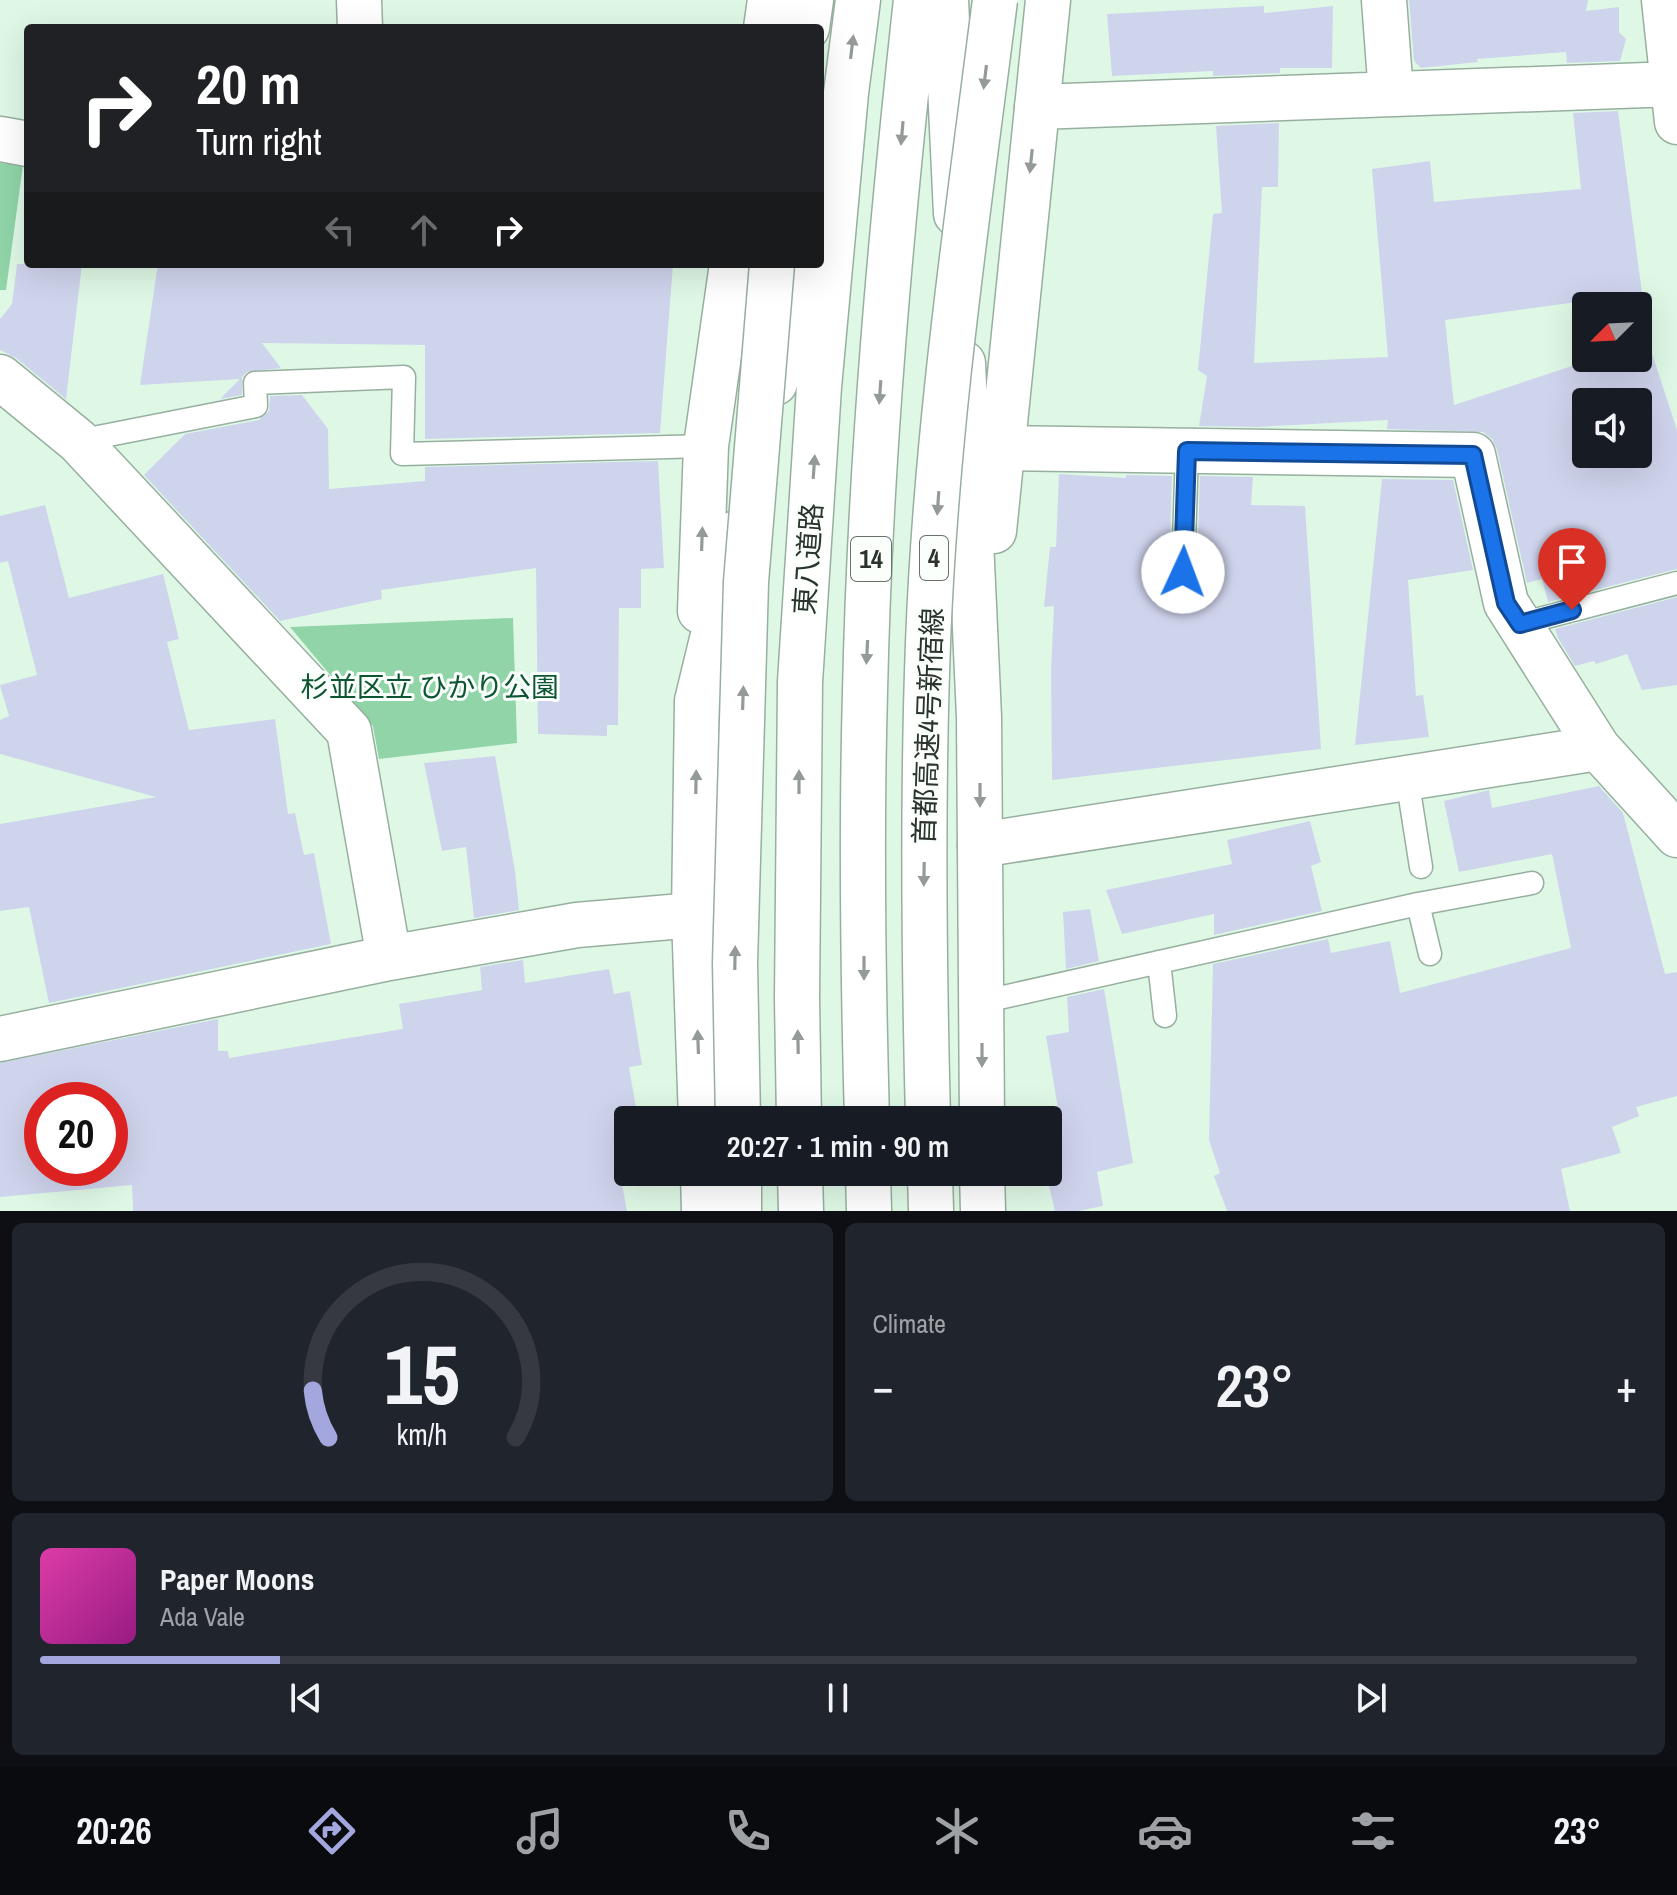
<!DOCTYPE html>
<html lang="en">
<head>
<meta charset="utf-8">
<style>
  :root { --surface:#171b24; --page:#20242c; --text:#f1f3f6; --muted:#9ea1a6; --line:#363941; --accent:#a4a7dd }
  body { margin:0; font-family:"Archivo Narrow","Noto Sans JP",sans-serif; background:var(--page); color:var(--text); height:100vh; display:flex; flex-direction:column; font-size:30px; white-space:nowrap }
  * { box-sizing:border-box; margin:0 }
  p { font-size:26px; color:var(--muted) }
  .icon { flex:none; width:44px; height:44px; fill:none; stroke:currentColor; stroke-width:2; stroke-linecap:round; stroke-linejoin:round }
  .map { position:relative; height:1211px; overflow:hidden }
  .panel { display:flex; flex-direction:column; gap:12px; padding:12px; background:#0d0f14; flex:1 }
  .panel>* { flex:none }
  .banner { position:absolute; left:24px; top:24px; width:800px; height:244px; border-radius:8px; box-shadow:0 8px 32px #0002; background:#202124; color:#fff; overflow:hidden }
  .needle { width:52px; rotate:246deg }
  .tools { position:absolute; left:1572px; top:292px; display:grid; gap:16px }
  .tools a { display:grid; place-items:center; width:80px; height:80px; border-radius:8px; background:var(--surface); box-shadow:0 8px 32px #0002; font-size:40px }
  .speed { position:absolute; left:24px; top:1082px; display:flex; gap:16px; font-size:40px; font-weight:700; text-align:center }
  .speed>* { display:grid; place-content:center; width:104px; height:104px; border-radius:50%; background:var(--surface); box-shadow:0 8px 32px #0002; line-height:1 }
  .speed .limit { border:12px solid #d22; background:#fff; color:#111 }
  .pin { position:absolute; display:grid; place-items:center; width:68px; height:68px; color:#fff; margin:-82px -34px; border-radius:50% 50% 50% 0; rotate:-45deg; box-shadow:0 0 8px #0007 }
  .pin .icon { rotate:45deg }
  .me { position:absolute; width:88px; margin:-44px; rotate:2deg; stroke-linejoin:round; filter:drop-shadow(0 0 6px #0008) }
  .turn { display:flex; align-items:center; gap:28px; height:168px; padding:0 40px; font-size:36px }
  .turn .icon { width:104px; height:104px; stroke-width:2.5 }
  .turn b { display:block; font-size:56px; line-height:68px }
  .lanes { display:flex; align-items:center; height:76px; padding:0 40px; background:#0003; justify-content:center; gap:40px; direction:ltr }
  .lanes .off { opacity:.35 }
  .big { font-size:60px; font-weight:600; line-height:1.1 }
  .panel .card { flex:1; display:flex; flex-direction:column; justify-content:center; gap:12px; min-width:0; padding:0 28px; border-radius:12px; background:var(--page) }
  .panel .dial { align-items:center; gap:0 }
  .dial svg { height:208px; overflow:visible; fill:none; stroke:var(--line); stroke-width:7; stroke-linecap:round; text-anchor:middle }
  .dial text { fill:var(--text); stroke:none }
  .song { display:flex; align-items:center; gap:24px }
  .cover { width:96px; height:96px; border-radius:12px; background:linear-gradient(135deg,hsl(320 70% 55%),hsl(310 70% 35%)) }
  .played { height:8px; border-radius:4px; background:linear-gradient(90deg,var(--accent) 15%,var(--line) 15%) }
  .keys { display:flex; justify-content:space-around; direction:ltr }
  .heat { display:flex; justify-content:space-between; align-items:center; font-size:44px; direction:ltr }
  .panel .tiles { flex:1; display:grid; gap:12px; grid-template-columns:1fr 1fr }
  .card:last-child { grid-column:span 2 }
  .trip { position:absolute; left:614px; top:1106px; width:448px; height:80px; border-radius:8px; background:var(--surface); box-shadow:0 8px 32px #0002; font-weight:600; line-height:80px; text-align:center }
  .tab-bar { display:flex; height:128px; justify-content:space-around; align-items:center; background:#090b0e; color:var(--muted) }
  .tab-bar .icon { width:56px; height:56px }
  .tab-bar .active { color:var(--accent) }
  .tab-bar b { font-size:36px; color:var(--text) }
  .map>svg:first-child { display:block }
</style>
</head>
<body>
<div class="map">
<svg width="1677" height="1211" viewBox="0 0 1677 1211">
  <rect width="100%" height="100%" fill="#dff8e6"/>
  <path fill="#90d4a8" d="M0 163 23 165 6 290H0Z
    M513 618 517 743 379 759 373 726 290 627Z"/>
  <path fill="#cfd4ed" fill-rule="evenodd" d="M1409 0H1588L1586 11 1619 7V32L1626 39 1620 61 1567 63 1566 52 1477 59 1478 62 1421 68 1414 61Z
    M1264 6V13L1333 6 1332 68H1280V73L1213 76V71L1112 76 1107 14Z
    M1618 111 1642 293 1445 320 1454 405 1596 358H1638V344L1648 341 1677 430V569L1548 602 1542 579 1527 583 1497 450 1492 439 1483 432 1387 429 1388 420 1256 427 1199 426 1207 376 1198 370 1213 214 1222 213 1216 126 1279 123 1278 187H1262L1254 363 1388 357 1372 169 1430 161 1434 202 1581 189 1573 113ZM1586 402H1638V454H1586Z
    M17 264H82L66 399 16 358 0 350V319L12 304Z
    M158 264H673L660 433 425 439V345L262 343 281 368 247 372 242 377V395L220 399 240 379 140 385Z
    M302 395 328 429 329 489 425 481V467L658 461 664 568 641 569V608H619L618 725H607V736L538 734 536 568 381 590 382 599 280 621 144 475 185 434 259 420 269 411 270 396Z
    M1059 474 1126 478V475L1172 476 1169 572 1171 579 1182 586 1190 584 1197 572 1200 476 1253 477 1251 505 1305 506 1321 749 1052 780 1051 670 1054 606 1044 607 1050 547H1056Z
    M1382 479 1453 480 1473 570 1408 580 1416 696 1423 695 1429 737 1355 745Z
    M45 505 69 598 163 574 179 639 167 642 189 730 275 719 288 814 295 813 304 855 314 853 331 944 49 1003 29 907 0 911V824L156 797 0 754V720L9 716 0 685 37 675 8 561 0 563V516Z
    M1677 597V685L1642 690 1627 654 1596 664 1594 661 1575 666 1558 638 1555 629Z
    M495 756 515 871 519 910 474 918 466 847 442 851 424 763Z
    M1599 786 1623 813 1665 974 1677 972V1096L1636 1107 1639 1116 1612 1127 1621 1153 1561 1169 1570 1211H1227L1214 1176 1220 1173 1209 1140 1213 964 1328 939 1331 953 1390 941 1400 993 1571 948 1552 854 1459 872 1444 801 1489 790 1492 808Z
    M1310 821 1321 862 1311 866 1322 911 1214 935V914L1122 934 1106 890 1232 864 1227 840Z
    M1090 909 1099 961 1066 969 1063 912Z
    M523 960 525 983 609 969 614 994 630 991 642 1065 629 1067 638 1120H628V1172H647L648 1181 622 1185 627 1211H133L132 1185 0 1197V1063L218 1019V1051H228L229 1058 403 1029 399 1004 482 990 480 967ZM42 1100H110V1168H42Z
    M1104 989 1133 1163 1097 1172 1103 1206 1078 1211H1055L1048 1182V1148L1052 1147 1049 1113 1058 1109 1046 1036 1069 1032 1067 997Z"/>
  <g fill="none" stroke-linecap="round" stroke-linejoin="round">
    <defs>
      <path id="lane" d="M78 441 256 406 255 383 404 377 402 454 706 446
        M1183 572 1187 451
        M1520 624 1677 583
        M1407 778 1421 867
        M1418 904 1430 954
        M1159 962 1165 1016
        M981 1002 1418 904 1532 883"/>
      <path id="street" d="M359 0 360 28
        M1384 0 1391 94
        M1664 0 1677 122
        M1037 107 1674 84
        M0 139 28 144
        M0 377 78 441 349 731 389 958
        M1000 448 1473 455 1506 603 1598 748
        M980 845 1598 748 1677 835
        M0 1039 389 958 577 925 694 915"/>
      <path id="primary" d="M946 0 956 214
        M766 28 770 0
        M963 363 979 717 982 1120
        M775 383 804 264
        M994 531 1048 0
        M700 611 706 446 732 264
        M701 1120 694 915 697 701 738 532
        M799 1120 797 999 800 682 819 387 846 93 858 0
        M867 1120C863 977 861 834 865 692 870 461 891 229 916 0
        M703 1172 704 1211
        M800 1172 801 1211
        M868 1172 869 1211
        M982 1172 983 1211"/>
      <path id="highway" d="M807 28 811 0
        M739 1172V1211
        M930 1172 931 1211"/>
    </defs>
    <use href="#lane" stroke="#97af9f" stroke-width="25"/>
    <use href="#street" stroke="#97af9f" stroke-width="47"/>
    <use href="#primary" stroke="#97af9f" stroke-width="47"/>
    <use href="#highway" stroke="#97af9f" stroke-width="47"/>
    <use href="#lane" stroke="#fff" stroke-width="22"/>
    <use href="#street" stroke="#fff" stroke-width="44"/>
    <use href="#primary" stroke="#fff" stroke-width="44"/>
    <use href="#highway" stroke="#fff" stroke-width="44"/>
    <defs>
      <path id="highway-bridge" d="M738 1120 735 963 746 582 772 264
        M928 1120C924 961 922 802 928 643 936 428 968 214 995 0"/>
    </defs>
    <use href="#highway-bridge" stroke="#97af9f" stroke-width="47" stroke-linecap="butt"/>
    <use href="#highway-bridge" stroke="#fff" stroke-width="44"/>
  </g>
  <defs><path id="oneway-solid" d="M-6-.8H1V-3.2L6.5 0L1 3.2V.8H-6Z" transform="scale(2)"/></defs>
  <g fill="#949a96">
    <use href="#oneway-solid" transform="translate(852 47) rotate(-83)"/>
    <use href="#oneway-solid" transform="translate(985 77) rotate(97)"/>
    <use href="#oneway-solid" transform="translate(902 133) rotate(95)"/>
    <use href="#oneway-solid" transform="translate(1031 161) rotate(96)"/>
    <use href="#oneway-solid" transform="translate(880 392) rotate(94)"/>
    <use href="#oneway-solid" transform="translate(814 467) rotate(-86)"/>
    <use href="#oneway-solid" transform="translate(938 503) rotate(94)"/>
    <use href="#oneway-solid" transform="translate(702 539) rotate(-88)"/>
    <use href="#oneway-solid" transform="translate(867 652) rotate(93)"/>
    <use href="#oneway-solid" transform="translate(743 698) rotate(-88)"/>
    <use href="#oneway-solid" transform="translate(696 782) rotate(-89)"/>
    <use href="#oneway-solid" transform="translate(799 782) rotate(-90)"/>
    <use href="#oneway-solid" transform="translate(980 795) rotate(90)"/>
    <use href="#oneway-solid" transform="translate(924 874) rotate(91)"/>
    <use href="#oneway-solid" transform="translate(735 958) rotate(-89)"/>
    <use href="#oneway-solid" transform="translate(864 968) rotate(90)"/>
    <use href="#oneway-solid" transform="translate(698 1042) rotate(-92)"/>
    <use href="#oneway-solid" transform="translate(798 1042) rotate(-91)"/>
    <use href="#oneway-solid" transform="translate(982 1055) rotate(90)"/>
  </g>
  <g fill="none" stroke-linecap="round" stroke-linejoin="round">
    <defs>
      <path id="route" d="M1183 572 1187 451 1473 455 1506 603 1520 624 1572 610"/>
    </defs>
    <use href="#route" stroke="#114b97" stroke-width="20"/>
    <use href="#route" stroke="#1a73e8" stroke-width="14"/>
  </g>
  <g text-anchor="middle" stroke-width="6" stroke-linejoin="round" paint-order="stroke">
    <g fill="#fafffb" stroke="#68716b" stroke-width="2">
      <rect x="920" y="536" width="28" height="44" rx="6"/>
      <rect x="851" y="537" width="40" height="44" rx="6"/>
    </g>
    <g font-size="26" font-weight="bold" fill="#2a342d">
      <text x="934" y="567">4</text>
      <text x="871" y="568">14</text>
    </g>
    <g font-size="28" fill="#2a342d" stroke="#fafffb">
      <text transform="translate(808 559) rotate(-86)" y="10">東八道路</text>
      <text transform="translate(928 726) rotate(-88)" y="10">首都高速4号新宿線</text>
    </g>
    <g font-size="28" fill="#0d5631" stroke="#fafffb">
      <text x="430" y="697">杉並区立 ひかり公園</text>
    </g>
  </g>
</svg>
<div class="tools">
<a><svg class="needle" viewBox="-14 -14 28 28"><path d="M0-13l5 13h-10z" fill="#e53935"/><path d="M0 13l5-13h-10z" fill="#9ea1a6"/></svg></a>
<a><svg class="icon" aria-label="sound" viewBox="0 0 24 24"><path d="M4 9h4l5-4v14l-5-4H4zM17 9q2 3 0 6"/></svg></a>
</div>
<div class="speed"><div class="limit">20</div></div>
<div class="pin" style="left:1572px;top:610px;background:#d93025"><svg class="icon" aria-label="arrive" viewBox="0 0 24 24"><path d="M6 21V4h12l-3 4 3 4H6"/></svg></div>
<svg class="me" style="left:1183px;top:572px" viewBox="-20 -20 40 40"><circle r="19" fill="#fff"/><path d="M0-13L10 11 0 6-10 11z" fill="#1a73e8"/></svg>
<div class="trip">20:27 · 1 min · 90 m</div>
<div class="banner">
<div class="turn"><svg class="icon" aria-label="right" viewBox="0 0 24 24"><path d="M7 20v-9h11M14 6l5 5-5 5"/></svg><div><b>20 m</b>Turn right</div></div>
<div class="lanes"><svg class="icon off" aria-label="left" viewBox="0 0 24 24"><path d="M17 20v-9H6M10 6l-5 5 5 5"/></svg><svg class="icon off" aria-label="ahead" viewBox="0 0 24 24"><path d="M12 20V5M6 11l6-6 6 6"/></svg><svg class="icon" aria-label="right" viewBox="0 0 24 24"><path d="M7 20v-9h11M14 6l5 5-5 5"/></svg></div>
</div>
</div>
<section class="panel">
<div class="tiles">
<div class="card dial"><svg viewBox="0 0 100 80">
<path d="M14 69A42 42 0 1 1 86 69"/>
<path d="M14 69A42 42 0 0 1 8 51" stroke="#a4a7dd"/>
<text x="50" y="56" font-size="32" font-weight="700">15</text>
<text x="50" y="72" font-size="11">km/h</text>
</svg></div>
<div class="card"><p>Climate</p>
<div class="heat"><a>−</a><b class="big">23°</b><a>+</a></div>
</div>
<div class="card">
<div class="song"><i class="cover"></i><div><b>Paper Moons</b><p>Ada Vale</p></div></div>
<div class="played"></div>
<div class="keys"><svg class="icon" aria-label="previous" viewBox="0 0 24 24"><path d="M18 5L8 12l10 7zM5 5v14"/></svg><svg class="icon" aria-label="pause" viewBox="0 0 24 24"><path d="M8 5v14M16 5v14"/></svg><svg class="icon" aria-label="next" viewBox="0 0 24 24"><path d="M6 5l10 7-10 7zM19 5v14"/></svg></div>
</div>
</div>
</section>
<nav class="tab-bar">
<b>20:26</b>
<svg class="icon active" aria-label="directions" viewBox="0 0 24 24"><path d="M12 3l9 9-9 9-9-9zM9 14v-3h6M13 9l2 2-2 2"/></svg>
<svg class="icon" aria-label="music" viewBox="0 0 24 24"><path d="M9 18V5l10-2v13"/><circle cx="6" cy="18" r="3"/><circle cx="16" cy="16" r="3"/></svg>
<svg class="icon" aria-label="phone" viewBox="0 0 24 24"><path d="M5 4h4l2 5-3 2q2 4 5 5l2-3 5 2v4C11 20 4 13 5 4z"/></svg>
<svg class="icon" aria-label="climate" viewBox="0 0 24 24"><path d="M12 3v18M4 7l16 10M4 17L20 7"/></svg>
<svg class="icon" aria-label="car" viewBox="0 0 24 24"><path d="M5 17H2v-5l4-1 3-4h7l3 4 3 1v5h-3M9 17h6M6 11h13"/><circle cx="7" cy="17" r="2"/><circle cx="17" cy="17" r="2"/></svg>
<svg class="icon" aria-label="filters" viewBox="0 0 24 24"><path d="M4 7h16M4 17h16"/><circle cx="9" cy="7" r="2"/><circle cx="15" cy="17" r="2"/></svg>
<b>23°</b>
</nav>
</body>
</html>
